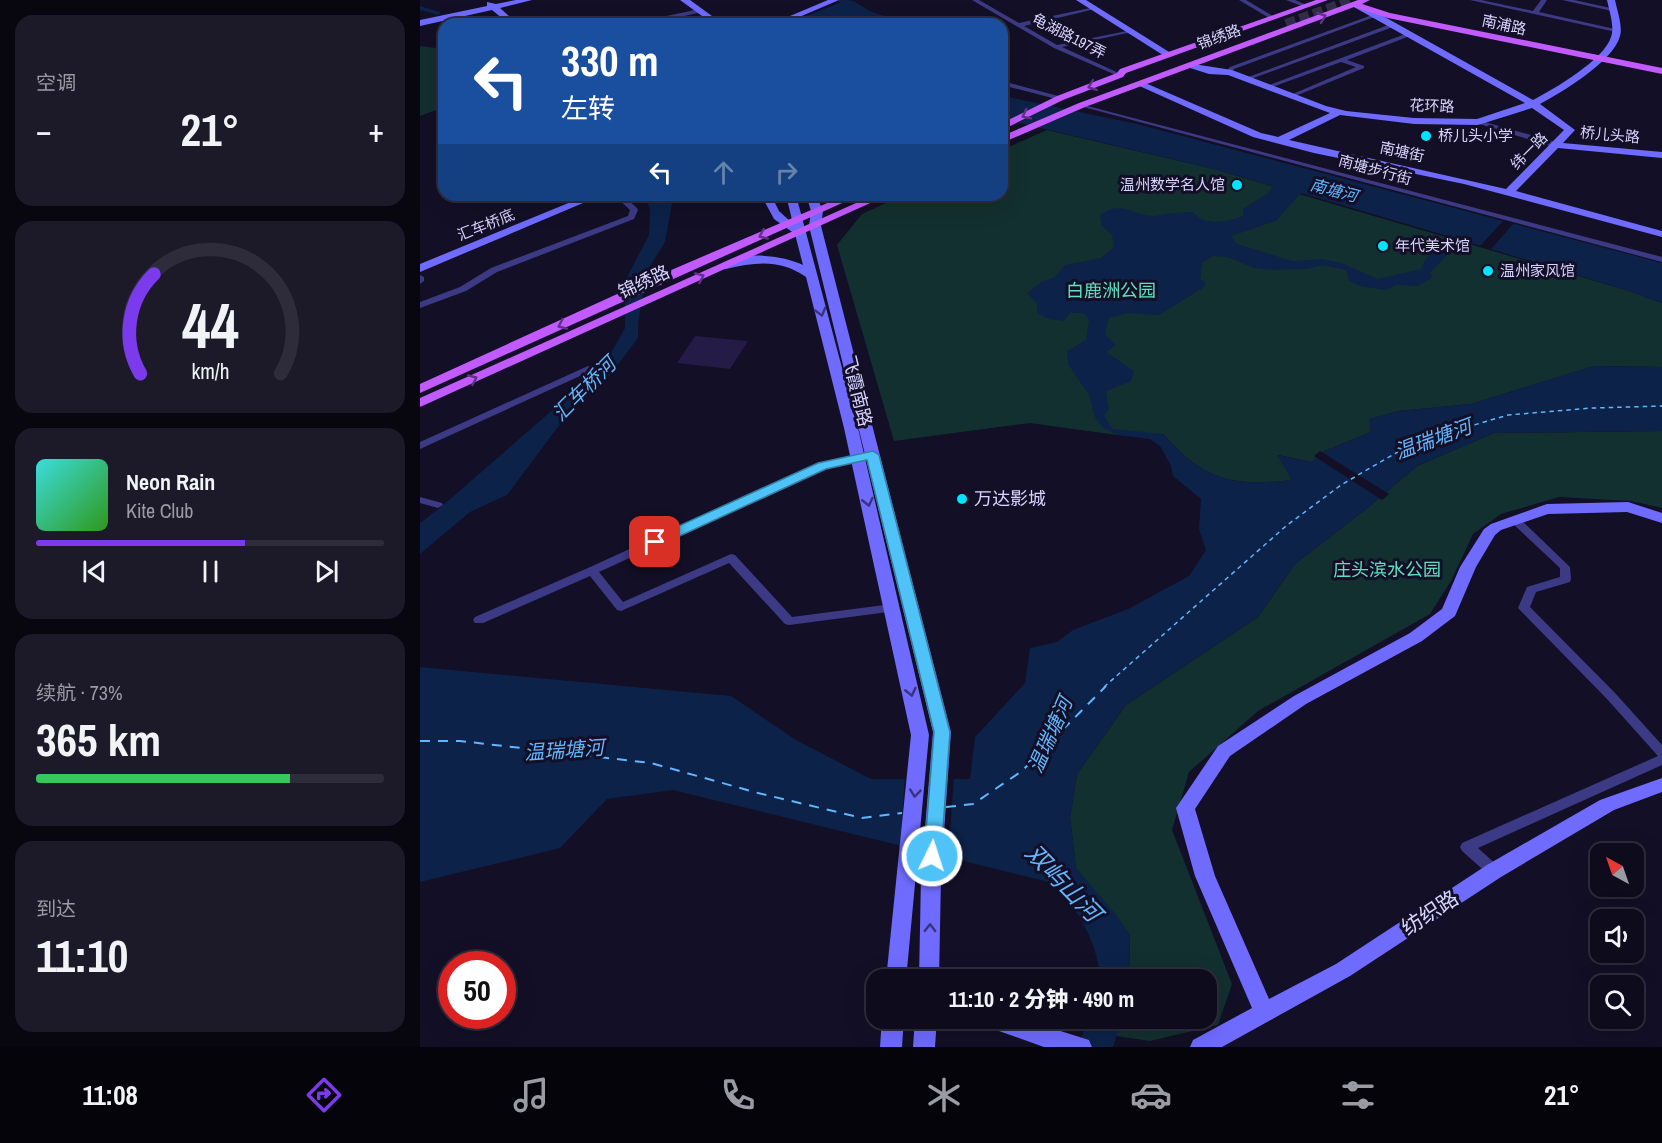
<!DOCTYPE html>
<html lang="zh">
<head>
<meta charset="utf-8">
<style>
  :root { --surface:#0e0b1c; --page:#1c1929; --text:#f1f3f6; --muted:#9b9ba3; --line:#2e2b3b; --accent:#7c3aed }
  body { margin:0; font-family:"Archivo Narrow","Noto Sans SC",sans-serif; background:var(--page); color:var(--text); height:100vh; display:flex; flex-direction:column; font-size:22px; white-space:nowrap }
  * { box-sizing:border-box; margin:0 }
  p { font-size:20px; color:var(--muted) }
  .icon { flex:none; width:33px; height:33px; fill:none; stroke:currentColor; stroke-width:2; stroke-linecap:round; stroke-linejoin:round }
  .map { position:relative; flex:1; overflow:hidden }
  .drawer { display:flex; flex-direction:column; gap:15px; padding:15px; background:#08060f; width:420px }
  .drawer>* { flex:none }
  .hud { position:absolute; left:18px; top:18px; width:570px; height:183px; border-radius:18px; box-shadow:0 6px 24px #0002,0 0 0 2px var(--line); background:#1a4fa0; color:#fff; overflow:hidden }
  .needle { width:39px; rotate:320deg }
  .buttons { position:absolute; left:1170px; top:843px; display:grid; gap:12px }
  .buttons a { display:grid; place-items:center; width:54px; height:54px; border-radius:12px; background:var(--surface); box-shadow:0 6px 24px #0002,0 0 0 2px var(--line); font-size:30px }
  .speed { position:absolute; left:18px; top:951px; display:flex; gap:12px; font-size:30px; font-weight:700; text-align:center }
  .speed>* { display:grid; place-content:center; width:78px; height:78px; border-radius:50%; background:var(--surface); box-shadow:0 6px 24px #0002,0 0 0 2px var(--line); line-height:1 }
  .speed .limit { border:9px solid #d22; background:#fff; color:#111 }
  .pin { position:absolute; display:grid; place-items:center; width:51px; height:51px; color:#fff; margin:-26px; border-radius:12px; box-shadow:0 3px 9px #0006 }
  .me { position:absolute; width:66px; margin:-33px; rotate:4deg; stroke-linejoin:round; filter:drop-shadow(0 0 4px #0008) }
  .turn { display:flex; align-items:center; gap:21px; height:126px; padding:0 24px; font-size:27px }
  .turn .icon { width:78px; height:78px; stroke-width:2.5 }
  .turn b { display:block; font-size:42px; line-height:51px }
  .lanes { display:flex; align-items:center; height:57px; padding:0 24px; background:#0003; justify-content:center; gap:30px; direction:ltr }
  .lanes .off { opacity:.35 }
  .big { font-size:45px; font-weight:800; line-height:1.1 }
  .drawer .card { flex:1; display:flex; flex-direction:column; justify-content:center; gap:9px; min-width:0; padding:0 21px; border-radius:18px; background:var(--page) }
  .drawer .dial { align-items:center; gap:0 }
  .dial svg { height:156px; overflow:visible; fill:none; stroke:var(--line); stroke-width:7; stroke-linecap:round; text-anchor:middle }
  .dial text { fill:var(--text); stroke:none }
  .song { display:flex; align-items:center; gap:18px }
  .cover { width:72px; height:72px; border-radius:9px; background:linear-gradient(135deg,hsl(180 70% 55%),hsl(110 70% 35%)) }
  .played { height:6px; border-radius:3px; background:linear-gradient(90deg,var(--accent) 60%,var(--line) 60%) }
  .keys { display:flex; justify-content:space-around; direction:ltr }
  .heat { display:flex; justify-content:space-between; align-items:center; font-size:33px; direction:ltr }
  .charge { height:9px; border-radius:4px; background:linear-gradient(90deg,#34c759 73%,var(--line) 0) }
  .trip { position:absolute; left:446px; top:969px; width:351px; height:60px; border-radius:18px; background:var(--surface); box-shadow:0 6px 24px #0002,0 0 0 2px var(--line); font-weight:800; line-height:60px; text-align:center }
  .dock { display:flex; height:96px; justify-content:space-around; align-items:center; background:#06040b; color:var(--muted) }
  .dock .icon { width:42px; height:42px }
  .dock .selected { color:var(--accent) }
  .dock b { font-size:27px; color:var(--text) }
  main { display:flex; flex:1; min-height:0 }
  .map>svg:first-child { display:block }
</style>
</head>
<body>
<main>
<section class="drawer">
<div class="card"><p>空调</p>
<div class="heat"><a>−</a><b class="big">21°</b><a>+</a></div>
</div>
<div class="card dial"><svg viewBox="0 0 100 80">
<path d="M14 69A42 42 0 1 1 86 69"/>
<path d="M14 69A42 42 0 0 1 21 18" stroke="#7c3aed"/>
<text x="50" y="56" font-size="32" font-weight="700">44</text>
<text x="50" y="72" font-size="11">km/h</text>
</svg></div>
<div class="card">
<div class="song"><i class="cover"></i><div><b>Neon Rain</b><p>Kite Club</p></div></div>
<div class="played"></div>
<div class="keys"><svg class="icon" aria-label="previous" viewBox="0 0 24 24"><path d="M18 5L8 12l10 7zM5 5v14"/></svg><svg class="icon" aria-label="pause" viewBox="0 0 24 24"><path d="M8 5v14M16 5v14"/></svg><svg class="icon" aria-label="next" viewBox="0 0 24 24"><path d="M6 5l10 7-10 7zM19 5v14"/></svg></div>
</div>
<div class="card"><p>续航 · 73%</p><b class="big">365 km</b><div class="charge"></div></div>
<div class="card"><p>到达</p><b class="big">11:10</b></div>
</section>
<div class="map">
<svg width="1242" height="1047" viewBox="0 0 1242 1047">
  <rect width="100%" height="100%" fill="#130f26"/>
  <path fill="#12302f" d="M0 46 24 49V107L0 116Z
    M627 130 794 169 1206 290 1242 303V367L1174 366 1051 404 979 411 950 419 951 432 905 451 892 462 858 455 872 480C812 487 783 480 743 434L697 435 610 423 474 441 417 245 442 214 483 195H582V150Z
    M1242 431V508L1211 501 1139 497 1081 514 1053 534 1031 581 1010 614 838 711 769 772 752 830 812 984 798 1025 730 1041 696 1036 702 1019 786 1018V980L709 979 710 935 656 868 650 817 657 774 706 705 838 617 875 564 950 506 997 466 1074 433Z"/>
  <path fill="#0c2248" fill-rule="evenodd" d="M426 0C436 0 443 8 452 12 463 17 475 16 484 24H367Z
    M582 93 588 97 717 124 1242 263V303L1206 290 1041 240 1010 273 1013 277 998 286 976 285 965 290 940 286 929 281 926 270 903 265 886 269 851 270 834 268 808 257 793 256 783 262 780 279 786 283 783 288 739 315 708 313 689 318 685 334 696 345 686 352 714 371 711 381 686 391 689 410 684 415 692 429 743 434C783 480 812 487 872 480L857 455 892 462 905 451 951 432 949 419 979 411 1051 404 1174 366 1242 367V431L1074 433 997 466 950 506 875 564 838 617 706 705 657 774 650 817 656 868 697 916 710 935 709 979H680C678 943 658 909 633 883L253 790 187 799 140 848 0 882V667L311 696 376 740 451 779H550L555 737 605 683 610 648 637 642 653 630 708 609 769 576 786 550 779 529 781 499 753 476 751 466 740 446 730 439 697 435 682 427 675 417 669 395 648 364 647 351 666 340 669 320 664 313H650L644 321 629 319 617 313V303L607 293 623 281 634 278 645 265 681 258 694 247 692 235 682 226 680 215C703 199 713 217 735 216 748 214 759 212 773 212 785 227 807 222 823 216V209L848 193 853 186 794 169 582 119ZM881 193 1027 236 1005 260 1001 269 958 279 921 263 902 259 872 261 817 244 811 236 856 221Z
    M220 195H261L253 198 245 242 227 271 218 323V338L184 383 155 404 87 495 50 512 0 554V523L21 507 184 365 205 328V281L229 235 230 211 227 200Z
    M672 1019H702L693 1047H658L665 1028Z"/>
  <path fill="#130f26" d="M1084 220 1094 223 1071 249 1060 246Z
    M900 451 969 494 962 500 894 456Z
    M485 776H534L528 861 480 849Z"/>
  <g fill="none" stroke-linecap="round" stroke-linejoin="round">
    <path fill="#0c2248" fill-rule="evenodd" d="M418 0H424L432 15 453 24C432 24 427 17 418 0Z
      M0 6 20 12 21 13 18 15 0 10Z
      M31 19 40 23 41 24 29 22V20Z"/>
    <path stroke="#62b6ff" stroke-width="1.5" stroke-dasharray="4.5 4" stroke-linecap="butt" d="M684 687 866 526 921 485 993 443 1088 415 1172 408 1242 406"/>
    <path stroke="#62b6ff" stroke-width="2" stroke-dasharray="10 8" stroke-linecap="butt" d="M0 741H40L231 763 338 793 442 818 482 813
      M526 807 553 804 602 771 686 686"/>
  </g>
  <path fill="#241b47" d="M275 336 328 341 310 369 257 363Z"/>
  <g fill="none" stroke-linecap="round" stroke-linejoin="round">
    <path stroke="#312d47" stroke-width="10" stroke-dasharray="10 4.5" stroke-linecap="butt" d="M866 24 932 0"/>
    <path fill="#3d3a85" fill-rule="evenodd" d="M552 0H559L599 23 675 7V9L604 26 637 45 712 30V32L642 47 703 75 698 76 634 48Z
      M819 0H826L856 18 851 19Z
      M866 0H875L889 6 884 7Z
      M1050 0H1061L1113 11 1121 0H1127L1119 12 1199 30 1196 32Z
      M1142 0H1154L1195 9 1192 11Z
      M280 9 282 10V12L229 24 232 19Z
      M952 15 957 16 814 69 811 73 806 72 810 67Z
      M971 24 974 26 973 27 828 80 823 79Z
      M988 33 991 35 990 36 927 60 944 66V68L873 97 868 96 936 67 921 62 849 88 844 87Z
      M582 81 642 97 643 98 640 100 582 85Z
      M660 104 1242 257V262L660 106Z
      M1058 120 1139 143 1140 145 1133 147 1056 123V121Z
      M194 195H202L217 208 218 210 214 219 77 272 46 291 0 308V302L40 287 71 268 208 216 210 210Z
      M0 275 4 277V281L0 284Z
      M168 366 171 367 173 369 171 371 0 449V442Z
      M453 452 456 453 458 455 456 457 405 468 179 572 203 602 311 554 315 555 372 617 472 604 476 605 478 608 476 611 369 625 365 624 309 563 201 611 197 610 170 576 63 623H55L53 620 55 617 168 568 398 463Z
      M0 497 22 503 23 505 18 508 0 503Z
      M1095 517 1099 518 1150 567 1151 579 1150 582 1116 592 1110 607 1195 693 1242 745V765L1058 848 1079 867 1081 871 1079 875 1074 877 1069 875 1042 851 1040 847 1042 843 1238 756 1187 699 1098 608 1107 587 1140 577V568L1091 522 1090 520 1091 518Z"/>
    <path fill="#6f6bff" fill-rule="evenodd" d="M96 0H112L80 8 98 24H89L72 10 0 26V20L67 6V2L76 4Z
      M260 0H270L303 24H293Z
      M408 0H419L363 24H351Z
      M656 0H666L754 55 746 57Z
      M1187 0H1195C1197 10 1203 27 1200 36 1193 62 1142 92 1120 104L1155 130 1143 143 1242 152V158L1138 148 1096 191 1242 231V237L1044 184 894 153 833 137 715 84 723 82 841 133 858 137 910 113 808 75 789 74 767 67V63L812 70 906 106 926 111 994 118 1057 119 1105 103 932 6V2H938L1113 100C1134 89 1184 60 1191 37 1195 27 1189 10 1187 0ZM1112 108 1144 130 1086 189 869 140 920 115 994 124 1058 125Z
      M168 195H182L0 272V264Z
      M341 195H351L359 211 373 224 366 195H376L438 428 509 735 486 980H466L491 735 424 428 386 277C360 259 336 262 306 269L300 265C318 250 363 255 383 265L375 234 354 219Z
      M386 195H396L403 211 401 226 531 732 521 876 519 980H499L501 876 513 732 389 226 391 211Z
      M1208 502 1242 513V523L1207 512 1128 514 1081 530 1075 535 1056 567 1035 616 1002 641 886 704 810 756 775 809 795 876 849 999 916 964 1067 865 1180 800 1242 778V792L1194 810 1081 877 930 976 802 1047H770L773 1040 832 1008 775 876 756 808 798 746 874 696 990 633 1022 609 1040 567 1064 529 1071 524 1127 504Z
      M462 1018H484L482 1047H460Z
      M495 1018H517L515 1047H493Z
      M560 1018H599L669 1040 672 1047H624L562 1025Z"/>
    <path fill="#c25bff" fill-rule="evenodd" d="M896 0H908L706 73 703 77 643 100 582 130V123L637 96 697 73 700 69Z
      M938 0H950L942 4 970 13 1242 68V74L968 18 934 7 665 107 582 143V136L659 103Z
      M426 195H440L0 393V384L228 280Z
      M454 195H468L0 407V398Z"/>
  </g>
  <defs><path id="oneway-chevron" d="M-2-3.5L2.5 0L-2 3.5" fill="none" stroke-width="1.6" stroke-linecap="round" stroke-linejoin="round" transform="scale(1.5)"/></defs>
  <g stroke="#623188">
    <use href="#oneway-chevron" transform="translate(902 17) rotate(-20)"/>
    <use href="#oneway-chevron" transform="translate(672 86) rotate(159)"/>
    <use href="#oneway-chevron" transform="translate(606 115) rotate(153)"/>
    <use href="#oneway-chevron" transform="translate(343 235) rotate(157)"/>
    <use href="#oneway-chevron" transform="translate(280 277) rotate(-24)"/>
    <use href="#oneway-chevron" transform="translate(142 325) rotate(156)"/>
    <use href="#oneway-chevron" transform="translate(53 379) rotate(-24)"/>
  </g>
  <g stroke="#38347d">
    <use href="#oneway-chevron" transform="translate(401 312) rotate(75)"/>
    <use href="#oneway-chevron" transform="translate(448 502) rotate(77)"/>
    <use href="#oneway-chevron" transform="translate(491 692) rotate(77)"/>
    <use href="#oneway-chevron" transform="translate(495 793) rotate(96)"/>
    <use href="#oneway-chevron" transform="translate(510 928) rotate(-89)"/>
  </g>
  <path fill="#4fc3f7" stroke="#337fa1" stroke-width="1.5" d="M453 451 459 455 530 732 521 856 519 861 512 863 506 861 504 856 514 732 447 460 406 469 240 545 235 547 228 542 230 539 398 463Z"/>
  <g fill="#00e5ff" stroke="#130f26" stroke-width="2">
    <circle cx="1006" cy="136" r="6"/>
    <circle cx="817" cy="185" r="6"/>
    <circle cx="963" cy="246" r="6"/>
    <circle cx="1068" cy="271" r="6"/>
    <circle cx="542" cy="499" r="6"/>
  </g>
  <g text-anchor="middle" stroke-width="6" stroke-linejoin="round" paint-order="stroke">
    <g font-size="15" fill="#d9d4ff" stroke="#130f26">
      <text transform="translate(1084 25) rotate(12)" y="5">南浦路</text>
      <text transform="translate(649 36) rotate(27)" y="5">龟湖路197弄</text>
      <text transform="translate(799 37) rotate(-20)" y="5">锦绣路</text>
      <text transform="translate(1012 106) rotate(2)" y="5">花环路</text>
      <text transform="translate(1190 135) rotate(5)" y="5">桥儿头路</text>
      <text transform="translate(1109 151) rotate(-45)" y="5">纬一路</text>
      <text transform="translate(982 152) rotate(12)" y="5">南塘街</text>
      <text transform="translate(955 170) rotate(15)" y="5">南塘步行街</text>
      <text transform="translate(66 225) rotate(-22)" y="5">汇车桥底</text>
    </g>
    <g font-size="15" fill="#d9d4ff" stroke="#130f26" text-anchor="start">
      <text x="1018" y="141">桥儿头小学</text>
      <text x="805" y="190" text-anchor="end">温州数学名人馆</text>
      <text x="975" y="251">年代美术馆</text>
      <text x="1080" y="276">温州家风馆</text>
    </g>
    <g font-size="16" font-style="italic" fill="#62b6ff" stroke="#130f26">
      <text transform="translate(914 190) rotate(15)" y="6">南塘河</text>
    </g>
    <g font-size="18" fill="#d9d4ff" stroke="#130f26">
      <text transform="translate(224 282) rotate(-25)" y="6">锦绣路</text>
      <text transform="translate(437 391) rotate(76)" y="6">飞霞南路</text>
    </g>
    <g font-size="18" fill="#5fe0c0" stroke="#130f26">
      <text x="691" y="297">白鹿洲公园</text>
      <text x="967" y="576">庄头滨水公园</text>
    </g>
    <g font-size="18" fill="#d9d4ff" stroke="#130f26" text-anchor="start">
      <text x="554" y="505">万达影城</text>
    </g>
    <g font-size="20" font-style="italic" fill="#62b6ff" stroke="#130f26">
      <text transform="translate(164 389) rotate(-45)" y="7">汇车桥河</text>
      <text transform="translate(1013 439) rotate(-20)" y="7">温瑞塘河</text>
      <text transform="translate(630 735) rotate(-66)" y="7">温瑞塘河</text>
      <text transform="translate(144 750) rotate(-4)" y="7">温瑞塘河</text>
    </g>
    <g font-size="21" fill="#d9d4ff" stroke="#130f26">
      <text transform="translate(1010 913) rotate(-33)" y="7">纺织路</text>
    </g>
    <g font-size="24" font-style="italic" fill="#62b6ff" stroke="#130f26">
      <text transform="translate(643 883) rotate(46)" y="8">双屿山河</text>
    </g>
  </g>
</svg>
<div class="buttons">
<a><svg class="needle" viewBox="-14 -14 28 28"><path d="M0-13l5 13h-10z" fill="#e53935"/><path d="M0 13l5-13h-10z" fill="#9b9ba3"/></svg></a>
<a><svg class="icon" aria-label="sound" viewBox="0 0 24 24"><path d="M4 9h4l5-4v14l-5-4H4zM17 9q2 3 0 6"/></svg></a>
<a><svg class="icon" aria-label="search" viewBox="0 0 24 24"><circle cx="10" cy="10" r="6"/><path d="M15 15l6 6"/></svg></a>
</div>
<div class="speed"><div class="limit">50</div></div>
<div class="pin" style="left:235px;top:542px;background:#d93025"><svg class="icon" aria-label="arrive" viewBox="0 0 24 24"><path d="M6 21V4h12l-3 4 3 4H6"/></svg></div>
<svg class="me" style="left:512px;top:856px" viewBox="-20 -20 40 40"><circle r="17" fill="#4fc3f7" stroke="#fff" stroke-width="3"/><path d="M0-11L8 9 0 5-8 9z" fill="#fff"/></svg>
<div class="trip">11:10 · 2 分钟 · 490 m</div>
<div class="hud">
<div class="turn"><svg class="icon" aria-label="left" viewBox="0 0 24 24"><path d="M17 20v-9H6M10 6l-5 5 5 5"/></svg><div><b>330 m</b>左转</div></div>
<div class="lanes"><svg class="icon" aria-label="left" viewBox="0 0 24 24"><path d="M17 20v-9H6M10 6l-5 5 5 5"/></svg><svg class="icon off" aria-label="ahead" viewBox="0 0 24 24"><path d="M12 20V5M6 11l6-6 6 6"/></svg><svg class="icon off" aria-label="right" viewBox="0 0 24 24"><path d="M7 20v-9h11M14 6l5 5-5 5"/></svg></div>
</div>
</div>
</main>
<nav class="dock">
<b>11:08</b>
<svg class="icon selected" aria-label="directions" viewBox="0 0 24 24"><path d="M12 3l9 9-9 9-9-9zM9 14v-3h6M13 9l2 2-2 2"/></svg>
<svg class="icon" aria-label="music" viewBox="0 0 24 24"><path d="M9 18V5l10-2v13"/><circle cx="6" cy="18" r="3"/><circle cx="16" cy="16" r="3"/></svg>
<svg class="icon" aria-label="phone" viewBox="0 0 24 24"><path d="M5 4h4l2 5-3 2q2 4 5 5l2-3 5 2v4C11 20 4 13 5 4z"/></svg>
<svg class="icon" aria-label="climate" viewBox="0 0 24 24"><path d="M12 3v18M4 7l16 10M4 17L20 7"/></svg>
<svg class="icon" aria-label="car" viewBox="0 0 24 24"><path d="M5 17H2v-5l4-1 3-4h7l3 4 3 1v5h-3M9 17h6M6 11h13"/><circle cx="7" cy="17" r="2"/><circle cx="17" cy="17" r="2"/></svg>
<svg class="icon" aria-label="filters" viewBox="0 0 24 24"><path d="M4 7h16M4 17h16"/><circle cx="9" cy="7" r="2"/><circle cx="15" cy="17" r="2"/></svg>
<b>21°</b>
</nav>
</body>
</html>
